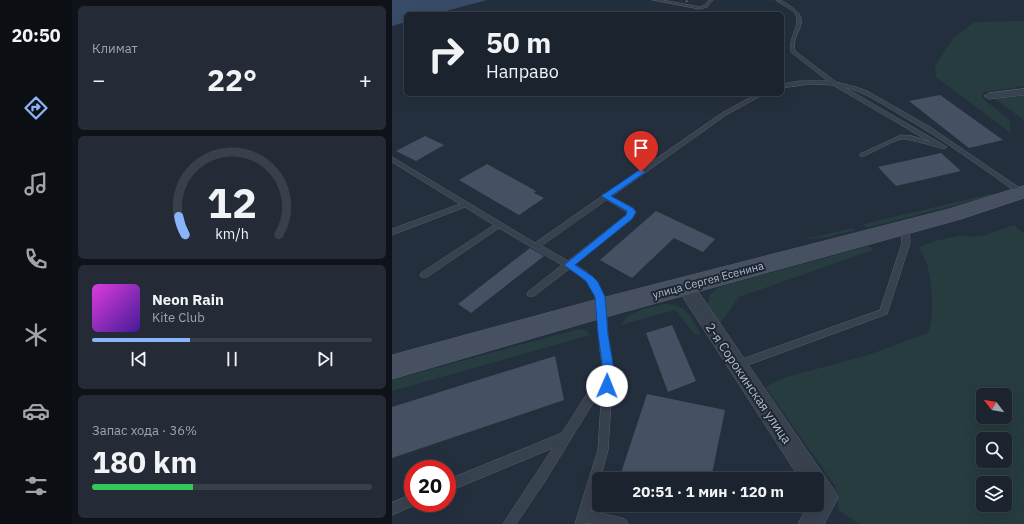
<!DOCTYPE html>
<html lang="ru">
<head>
<meta charset="utf-8">
<style>
  :root { --surface:#1b232e; --page:#242b36; --text:#f1f3f6; --muted:#a0a4aa; --line:#39404a; --accent:#8ab4f8 }
  body { margin:0; font-family:"IBM Plex Sans",sans-serif; background:var(--page); color:var(--text); height:100vh; display:flex; flex-direction:column; font-size:15px; white-space:nowrap }
  * { box-sizing:border-box; margin:0 }
  p { font-size:13px; color:var(--muted) }
  .icon { flex:none; width:22px; height:22px; fill:none; stroke:currentColor; stroke-width:2; stroke-linecap:round; stroke-linejoin:round }
  .map { position:relative; flex:1; overflow:hidden }
  .side { display:flex; flex-direction:column; gap:6px; padding:6px; background:#0f1319; width:320px }
  .side>* { flex:none }
  .hud { position:absolute; left:12px; top:12px; width:380px; height:84px; border-radius:6px; box-shadow:0 4px 16px #0002,0 0 0 1px var(--line); background:#1b232e; color:var(--text); overflow:hidden }
  .needle { width:26px; rotate:301deg }
  .tools { position:absolute; left:584px; top:388px; display:grid; gap:8px }
  .tools a { display:grid; place-items:center; width:36px; height:36px; border-radius:6px; background:var(--surface); box-shadow:0 4px 16px #0002,0 0 0 1px var(--line); font-size:20px }
  .speed { position:absolute; left:12px; top:460px; display:flex; gap:8px; font-size:20px; font-weight:700; text-align:center }
  .speed>* { display:grid; place-content:center; width:52px; height:52px; border-radius:50%; background:var(--surface); box-shadow:0 4px 16px #0002,0 0 0 1px var(--line); line-height:1 }
  .speed .limit { border:6px solid #d22; background:#fff; color:#111 }
  .pin { position:absolute; display:grid; place-items:center; width:34px; height:34px; color:#fff; margin:-41px -17px; border-radius:50% 50% 50% 0; rotate:-45deg; box-shadow:0 0 4px #0007 }
  .pin .icon { rotate:45deg }
  .me { position:absolute; width:44px; margin:-22px; rotate:1deg; stroke-linejoin:round; filter:drop-shadow(0 0 3px #0008) }
  .turn { display:flex; align-items:center; gap:14px; height:84px; padding:0 16px; font-size:18px }
  .turn .icon { width:52px; height:52px; stroke-width:2.5 }
  .turn b { display:block; font-size:28px; line-height:34px }
  .big { font-size:30px; font-weight:800; line-height:1.1 }
  .side .tile { flex:1; display:flex; flex-direction:column; justify-content:center; gap:6px; min-width:0; padding:0 14px; border-radius:6px; background:var(--page) }
  .side .dial { align-items:center; gap:0 }
  .dial svg { height:104px; overflow:visible; fill:none; stroke:var(--line); stroke-width:7; stroke-linecap:round; text-anchor:middle }
  .dial text { fill:var(--text); stroke:none }
  .song { display:flex; align-items:center; gap:12px }
  .cover { width:48px; height:48px; border-radius:6px; background:linear-gradient(135deg,hsl(300 70% 55%),hsl(260 70% 35%)) }
  .played { height:4px; border-radius:2px; background:linear-gradient(90deg,var(--accent) 35%,var(--line) 35%) }
  .keys { display:flex; justify-content:space-around; direction:ltr }
  .heat { display:flex; justify-content:space-between; align-items:center; font-size:22px; direction:ltr }
  .charge { height:6px; border-radius:3px; background:linear-gradient(90deg,#34c759 36%,var(--line) 0) }
  .trip { position:absolute; left:200px; top:472px; width:232px; height:40px; border-radius:6px; background:var(--surface); box-shadow:0 4px 16px #0002,0 0 0 1px var(--line); font-weight:800; line-height:40px; text-align:center }
  main { display:flex; flex:1; min-height:0 }
  .dock { display:flex; flex-direction:column; width:72px; justify-content:space-around; align-items:center; background:#0b0e12; color:var(--muted) }
  .dock .icon { width:28px; height:28px }
  .dock .on { color:var(--accent) }
  .dock b { font-size:18px; color:var(--text) }
  .map>svg:first-child { display:block }
</style>
</head>
<body>
<main>
<nav class="dock">
<b>20:50</b>
<svg class="icon on" aria-label="directions" viewBox="0 0 24 24"><path d="M12 3l9 9-9 9-9-9zM9 14v-3h6M13 9l2 2-2 2"/></svg>
<svg class="icon" aria-label="music" viewBox="0 0 24 24"><path d="M9 18V5l10-2v13"/><circle cx="6" cy="18" r="3"/><circle cx="16" cy="16" r="3"/></svg>
<svg class="icon" aria-label="phone" viewBox="0 0 24 24"><path d="M5 4h4l2 5-3 2q2 4 5 5l2-3 5 2v4C11 20 4 13 5 4z"/></svg>
<svg class="icon" aria-label="climate" viewBox="0 0 24 24"><path d="M12 3v18M4 7l16 10M4 17L20 7"/></svg>
<svg class="icon" aria-label="car" viewBox="0 0 24 24"><path d="M5 17H2v-5l4-1 3-4h7l3 4 3 1v5h-3M9 17h6M6 11h13"/><circle cx="7" cy="17" r="2"/><circle cx="17" cy="17" r="2"/></svg>
<svg class="icon" aria-label="filters" viewBox="0 0 24 24"><path d="M4 7h16M4 17h16"/><circle cx="9" cy="7" r="2"/><circle cx="15" cy="17" r="2"/></svg>
</nav>
<section class="side">
<div class="tile"><p>Климат</p>
<div class="heat"><a>−</a><b class="big">22°</b><a>+</a></div>
</div>
<div class="tile dial"><svg viewBox="0 0 100 80">
<path d="M14 69A42 42 0 1 1 86 69"/>
<path d="M14 69A42 42 0 0 1 9 55" stroke="#8ab4f8"/>
<text x="50" y="56" font-size="32" font-weight="700">12</text>
<text x="50" y="72" font-size="11">km/h</text>
</svg></div>
<div class="tile">
<div class="song"><i class="cover"></i><div><b>Neon Rain</b><p>Kite Club</p></div></div>
<div class="played"></div>
<div class="keys"><svg class="icon" aria-label="previous" viewBox="0 0 24 24"><path d="M18 5L8 12l10 7zM5 5v14"/></svg><svg class="icon" aria-label="pause" viewBox="0 0 24 24"><path d="M8 5v14M16 5v14"/></svg><svg class="icon" aria-label="next" viewBox="0 0 24 24"><path d="M6 5l10 7-10 7zM19 5v14"/></svg></div>
</div>
<div class="tile"><p>Запас хода · 36%</p><b class="big">180 km</b><div class="charge"></div></div>
</section>
<div class="map">
<svg width="632" height="524" viewBox="0 0 632 524">
  <rect width="100%" height="100%" fill="#242f3e"/>
  <path fill="#263c3f" fill-rule="evenodd" d="M632 21V86L592 92 589 97 617 120 619 133 544 77 543 66 562 37 583 22Z
    M632 96V120L603 99Z
    M598 194 599 196 474 228 472 224Z
    M622 225 632 233V524H467L447 510 443 486 375 389V386L391 378 476 355 536 333C543 317 540 279 534 261 532 257 529 252 527 247 541 241 558 237 574 235L576 237 593 235ZM591 395H613V417H591ZM591 439H613V461H591ZM591 483H613V505H591Z
    M461 228 463 230 436 237 409 240Z
    M476 246 481 250 347 297 328 324 315 307 318 295 327 287Z
    M272 304C295 304 298 316 309 334L303 335 283 310 229 325C236 310 258 308 272 304Z
    M187 329 193 330 198 335 0 391V380Z"/>
  <path fill="#394c67" d="M0 0H95L43 14H14V22L0 26Z"/>
  <path fill="#455162" d="M548 95 611 140 577 148 517 101Z
    M33 136 52 145 24 161 4 151Z
    M549 153 569 171 504 186 486 167Z
    M95 164 144 191 142 193 152 198 127 215 67 180Z
    M264 211 323 239 311 252 282 238 240 278 208 260Z
    M138 248 152 256 79 313 66 304Z
    M280 325 304 381 276 392 254 333Z
    M163 356 172 400 0 458V407Z
    M255 394 333 410 319 479H227Z"/>
  <g fill="none" stroke-linecap="round" stroke-linejoin="round">
    <defs>
      <path id="lane" d="M261 0H270L308 7 313 5 317 0H321L315 7 308 9Z
        M384 0C390 0 394 3 398 6 423 22 398 32 403 51L444 82 464 87 475 91 538 127 632 191V195H628C588 166 549 138 507 114 489 103 472 92 452 87L555 147 552 149C545 147 515 138 509 139 501 141 481 152 472 156H468V154L509 135 520 136 538 142 441 85 417 84 390 88V84L408 81H436L399 52C396 39 406 30 405 17L402 12Z
        M365 94H372L334 115 219 197 241 208 244 212 240 219 182 264 195 272 201 278 211 294 214 309 216 338 221 372 216 450 208 479H207L199 511 230 518 234 520 236 524H201L195 523V524H183L206 450 210 388 153 481 124 524H111L161 448 55 492V480L170 433 211 369C209 358 207 347 207 335 205 320 207 303 200 289 194 279 186 274 177 269L142 296H136L135 294 136 292 170 265 107 228 35 277H29L28 275 29 273 102 225 73 207 0 235V229L68 204 0 162V157L143 243 210 196 211 194H213L330 113ZM215 200 235 212 234 215 176 261 150 246Z
        M513 224 517 227 518 243 495 314 345 369 342 368 340 365 342 362 488 310 510 243 509 227Z
        M21 494V503H26L25 504 0 515V503Z"/>
      <path id="street" d="M632 89V95L597 99 592 96 597 93Z
        M293 280 299 281 442 490 446 498 432 524H406L416 505H425V479H408L287 291 285 286 287 281Z"/>
      <path id="secondary" d="M632 186V198L569 219 210 318 0 379V355L210 298 557 209Z"/>
    </defs>
    <use href="#lane" stroke="#565f6c" stroke-width="1"/>
    <use href="#street" stroke="#565f6c" stroke-width="1"/>
    <use href="#secondary" stroke="#565f6c" stroke-width="1"/>
    <use href="#lane" fill="#38414e" fill-rule="evenodd"/>
    <use href="#street" fill="#38414e" fill-rule="evenodd"/>
    <use href="#secondary" fill="#465061" fill-rule="evenodd"/>
    <path stroke="#5a6575" stroke-width="1.5" stroke-dasharray="2 2" stroke-linecap="butt" d="M294 2 296 0"/>
  </g>
  <path fill="#1a73e8" stroke="#114b97" d="M249 169 253 172 252 173 219 196 241 208 244 212 240 219 183 265 200 276 206 282 213 297 216 334 222 370 219 390 215 392 211 390 210 386 211 370 206 334 203 297 194 281 172 265 234 215 235 211 209 196Z"/>
  <g text-anchor="middle" stroke-width="4" stroke-linejoin="round" paint-order="stroke">
    <g font-size="11" fill="#b4bcc9" stroke="#1d2633">
      <text transform="translate(316 280) rotate(-15)" y="4">улица Сергея Есенина</text>
    </g>
    <g font-size="13" fill="#b4bcc9" stroke="#1d2633">
      <text transform="translate(357 383) rotate(56)" y="5">2-я Сорокинская улица</text>
    </g>
  </g>
</svg>
<div class="tools">
<a><svg class="needle" viewBox="-14 -14 28 28"><path d="M0-13l5 13h-10z" fill="#e53935"/><path d="M0 13l5-13h-10z" fill="#a0a4aa"/></svg></a>
<a><svg class="icon" aria-label="search" viewBox="0 0 24 24"><circle cx="10" cy="10" r="6"/><path d="M15 15l6 6"/></svg></a>
<a><svg class="icon" aria-label="layers" viewBox="0 0 24 24"><path d="M12 4l9 5-9 5-9-5zM3 14l9 5 9-5"/></svg></a>
</div>
<div class="speed"><div class="limit">20</div></div>
<div class="pin" style="left:249px;top:172px;background:#d93025"><svg class="icon" aria-label="arrive" viewBox="0 0 24 24"><path d="M6 21V4h12l-3 4 3 4H6"/></svg></div>
<svg class="me" style="left:215px;top:386px" viewBox="-20 -20 40 40"><circle r="19" fill="#fff"/><path d="M0-13L10 11 0 6-10 11z" fill="#1a73e8"/></svg>
<div class="trip">20:51 · 1 мин · 120 m</div>
<div class="hud">
<div class="turn"><svg class="icon" aria-label="right" viewBox="0 0 24 24"><path d="M7 20v-9h11M14 6l5 5-5 5"/></svg><div><b>50 m</b>Направо</div></div>
</div>
</div>
</main>
</body>
</html>
